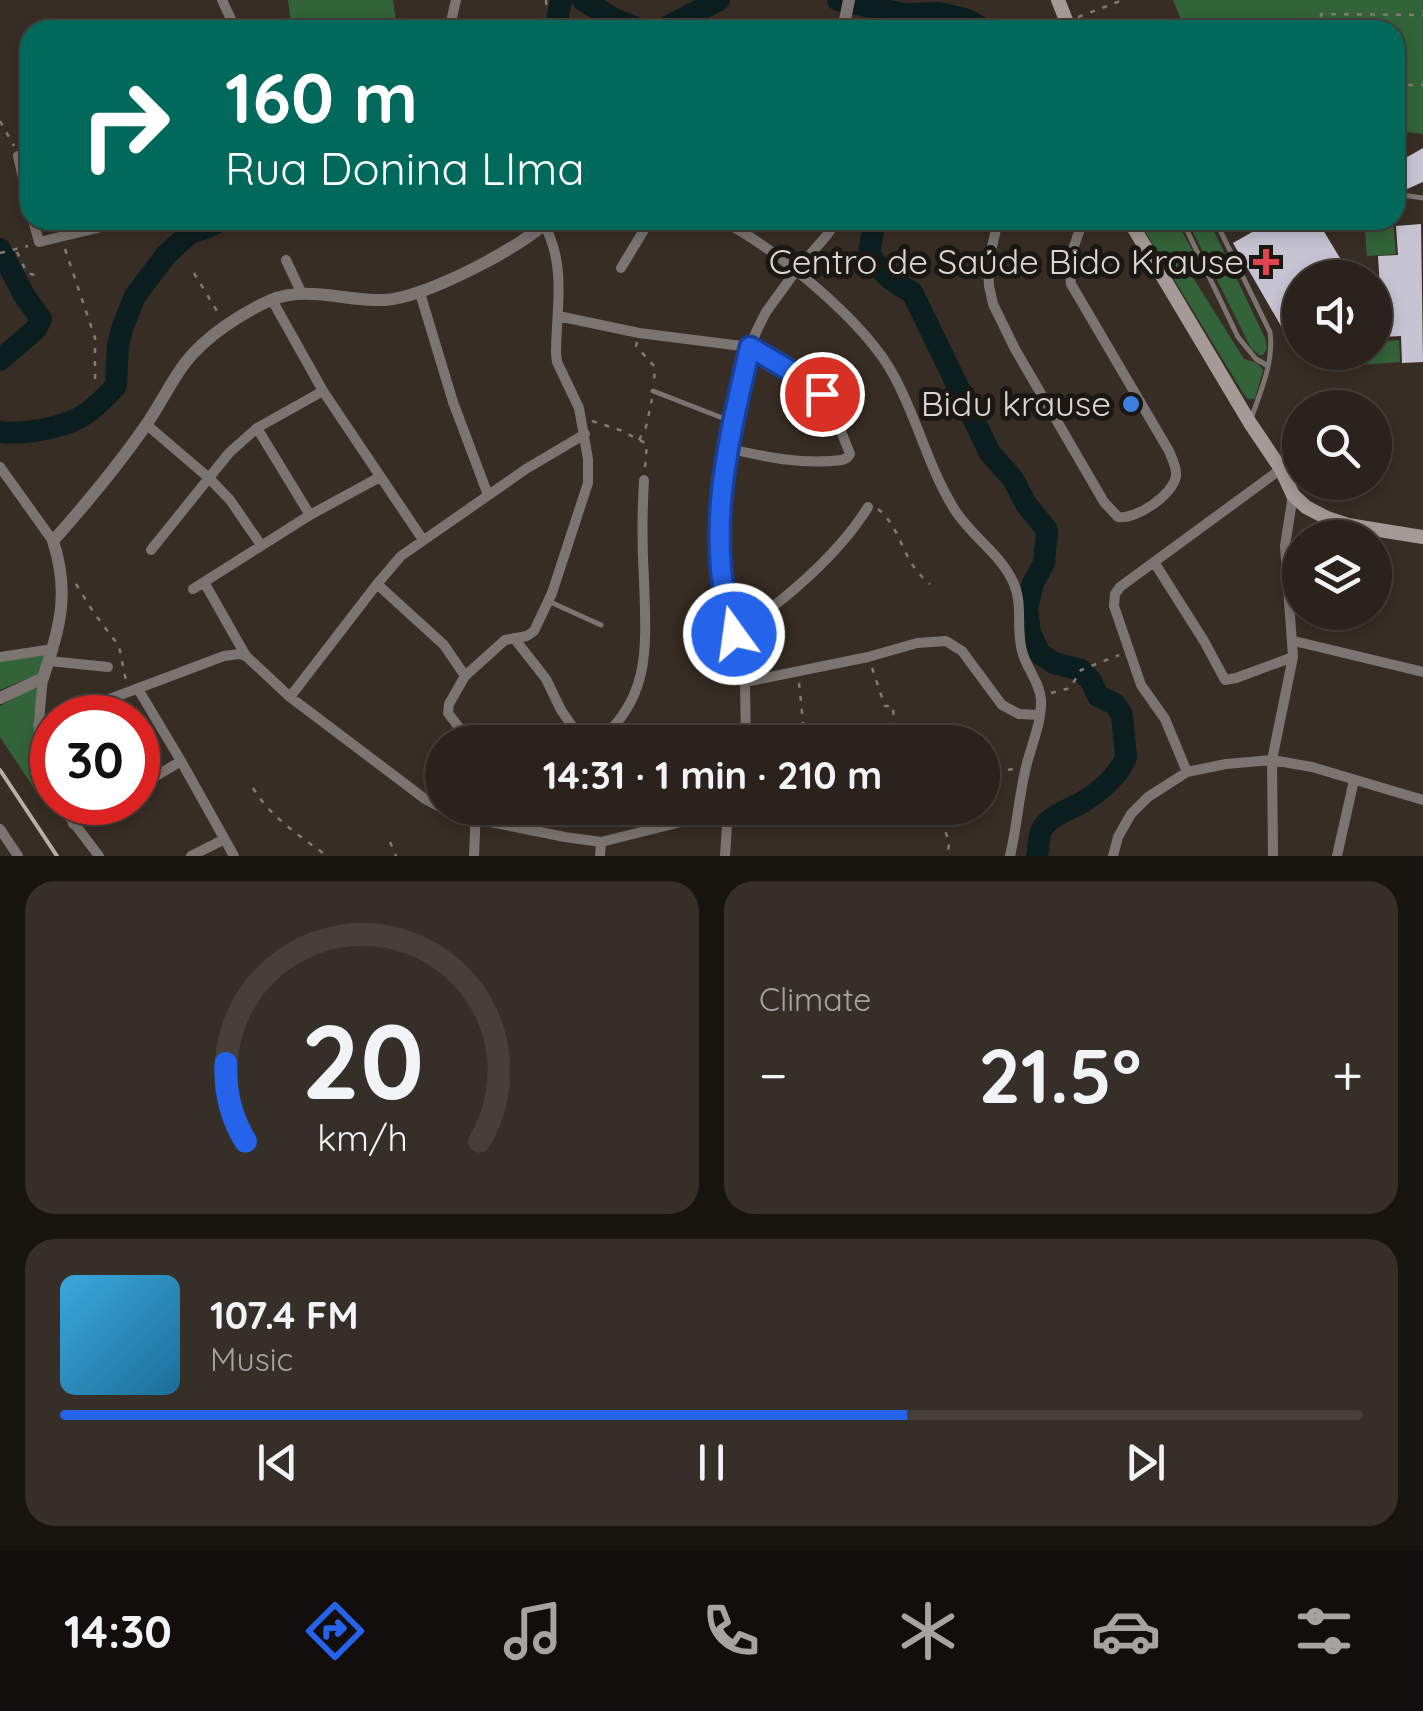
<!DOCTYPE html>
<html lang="en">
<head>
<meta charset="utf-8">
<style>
  :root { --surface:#2a221b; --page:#362f28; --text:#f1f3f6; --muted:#a5a4a3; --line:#463f3a; --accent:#2563eb }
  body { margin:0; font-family:Quicksand,sans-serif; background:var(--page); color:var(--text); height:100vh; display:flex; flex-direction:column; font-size:38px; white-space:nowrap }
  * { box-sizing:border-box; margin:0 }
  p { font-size:32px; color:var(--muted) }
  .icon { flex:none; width:55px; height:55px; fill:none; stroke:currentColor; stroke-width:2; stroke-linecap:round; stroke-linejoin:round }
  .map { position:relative; height:856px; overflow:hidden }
  .panel { display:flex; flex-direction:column; gap:25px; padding:25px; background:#17130f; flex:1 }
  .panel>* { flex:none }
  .top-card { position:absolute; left:20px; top:20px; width:1385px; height:210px; border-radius:30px; box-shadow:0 5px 15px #0003,0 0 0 2px var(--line); background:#00695c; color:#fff; overflow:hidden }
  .tools { position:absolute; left:1282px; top:260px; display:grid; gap:20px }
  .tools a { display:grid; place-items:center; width:110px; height:110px; border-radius:50%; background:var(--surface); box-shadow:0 5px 15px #0003,0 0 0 2px var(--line); font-size:50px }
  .speed { position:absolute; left:30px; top:695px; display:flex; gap:20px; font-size:50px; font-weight:700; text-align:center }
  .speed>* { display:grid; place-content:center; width:130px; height:130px; border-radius:50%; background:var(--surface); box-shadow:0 5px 15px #0003,0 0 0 2px var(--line); line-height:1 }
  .speed .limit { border:15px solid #d22; background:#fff; color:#111 }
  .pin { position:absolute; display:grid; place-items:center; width:85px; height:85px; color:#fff; margin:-42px; border:5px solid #fff; border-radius:50%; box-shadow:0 2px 10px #0007 }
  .me { position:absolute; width:110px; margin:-55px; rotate:346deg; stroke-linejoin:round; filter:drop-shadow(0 0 8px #0008) }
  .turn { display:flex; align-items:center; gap:35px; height:210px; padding:0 40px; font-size:45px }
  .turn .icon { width:130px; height:130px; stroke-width:2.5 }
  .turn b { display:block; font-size:70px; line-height:85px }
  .big { font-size:75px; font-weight:800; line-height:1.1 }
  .panel .card { flex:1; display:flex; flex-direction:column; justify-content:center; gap:15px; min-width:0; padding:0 35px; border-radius:30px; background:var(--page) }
  .panel .dial { align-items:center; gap:0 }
  .dial svg { height:260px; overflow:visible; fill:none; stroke:var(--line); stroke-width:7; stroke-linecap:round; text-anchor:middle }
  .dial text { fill:var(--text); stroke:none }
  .song { display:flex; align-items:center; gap:30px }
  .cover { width:120px; height:120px; border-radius:15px; background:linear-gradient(135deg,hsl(200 70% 55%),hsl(200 70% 35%)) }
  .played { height:10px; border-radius:5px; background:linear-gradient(90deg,var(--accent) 65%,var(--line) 65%) }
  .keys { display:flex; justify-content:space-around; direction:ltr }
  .heat { display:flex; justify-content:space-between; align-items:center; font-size:55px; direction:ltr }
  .panel .tiles { flex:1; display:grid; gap:25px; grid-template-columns:1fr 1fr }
  .card:last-child { grid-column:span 2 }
  .trip { position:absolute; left:425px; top:725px; width:575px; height:100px; border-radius:50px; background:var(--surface); box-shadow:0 5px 15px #0003,0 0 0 2px var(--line); font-weight:800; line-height:100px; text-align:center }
  .tabs { display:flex; height:160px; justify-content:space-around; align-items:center; background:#110e0b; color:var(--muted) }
  .tabs .icon { width:70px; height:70px }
  .tabs .selected { color:var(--accent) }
  .tabs b { font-size:45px; color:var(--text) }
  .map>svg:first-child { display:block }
</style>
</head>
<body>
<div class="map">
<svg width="1423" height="856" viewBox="0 0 1423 856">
  <rect width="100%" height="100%" fill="#382d24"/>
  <path fill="#336339" d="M288 0H393L397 30H292Z
    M1173 0H1423V134L1395 131V30H1185Z
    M1138 220H1176L1197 259 1196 272 1192 276 1244 359 1257 363 1263 370 1255 399H1248L1245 396Z
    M1189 220H1204L1214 231 1265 338 1267 349 1263 355H1259L1251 348 1194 234 1187 225Z
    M1393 220 1396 254 1367 256 1364 222Z
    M1399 340 1400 362 1358 365 1357 353 1375 352V342Z
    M48 652 38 674 0 690V659Z
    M34 687 38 689 34 742 37 793 0 737V706Z"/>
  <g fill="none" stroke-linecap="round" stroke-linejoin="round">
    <path stroke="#0b1e1f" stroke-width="22" d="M583 0 614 19 642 30
      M838 0 904 14 939 13 965 19 986 30
      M555 30 561 0
      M661 30 719 0
      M881 220 874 225 869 253C881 272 891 282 912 292L990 453 1013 479 1026 504 1047 530 1044 563 1033 583 1027 609 1030 633 1040 654 1054 663 1081 670 1091 681 1098 696 1115 704 1122 715 1126 757C1119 776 1098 793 1081 803 1067 811 1048 816 1041 831 1038 838 1039 849 1037 856
      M0 249 24 295 41 319 36 329 0 360
      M0 432C22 435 60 428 79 418 94 410 105 397 116 386L118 345 123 326 135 296 166 255 190 233 210 226 222 220"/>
  </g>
  <path fill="#c6c3d3" d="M1423 148V182L1407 189 1395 164Z
    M1290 220 1297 230 1317 220 1352 278H1300V315L1281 326 1233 243 1266 224 1271 232Z
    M1421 224 1423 362 1402 363 1401 336 1383 337 1378 256 1398 255 1396 226Z"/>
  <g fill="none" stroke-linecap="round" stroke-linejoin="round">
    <path stroke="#847a73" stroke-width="2.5" stroke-dasharray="5 8" stroke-linecap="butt" d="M546 0 547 13
      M1078 17 1123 0
      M1320 30 1321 14 1423 15
      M1395 85H1423
      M0 121 14 146
      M65 249 95 338V380
      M17 252 27 273 42 277
      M0 253 28 246
      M194 273 220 316
      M637 342 636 346 655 367 654 381
      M592 421 620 430 647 444 645 467
      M639 440 646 427 652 399
      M878 509C904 531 900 560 930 584
      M76 584 94 613 119 646 126 681
      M872 668 885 706H893L894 725 902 742
      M799 683 805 742
      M1051 693 1070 688 1081 670 1119 655
      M982 772 1016 769
      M253 788C271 818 299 835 327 856
      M936 808 949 841 948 856
      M390 842 396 856"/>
    <path stroke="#7b7471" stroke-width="5" d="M1395 194 1423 198
      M1182 220 1238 337 1256 359 1268 366
      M1211 220 1218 226 1270 332C1274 362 1261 390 1251 419
      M653 391 733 422
      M548 601 601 625"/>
    <path stroke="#7b7471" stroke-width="10" d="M222 0 236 30
      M449 30 456 0
      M549 30 550 23
      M30 152 18 156 30 208
      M33 220 39 242 131 220
      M721 220C776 249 865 321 894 376 917 418 928 466 953 507 969 535 1001 553 1014 584 1023 605 1016 629 1022 651 1026 668 1040 682 1041 700 1042 722 1031 746 1026 767 1019 796 1017 826 1010 856
      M998 220 988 265 989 286 993 304 1015 349 1104 502 1118 517C1136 520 1173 495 1176 476 1177 467 1172 459 1169 451L1071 284 1069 261 1083 220
      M286 260 302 294
      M621 268 650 220
      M420 293 453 402 488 495
      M272 300 323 391 423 540
      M558 316 639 333 750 347 804 379 822 395 834 413 850 454 847 458 842 460C802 465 765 457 726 448
      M147 425 209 478 230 500 261 545
      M257 428 310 515
      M0 467 53 541
      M151 550 229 453 257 428 323 391
      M1154 562 1204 641 1225 680 1236 678 1293 657
      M204 582 246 656 290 697 425 799 452 813 475 819 565 837 601 842
      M377 584 444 645 465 676 449 704 448 713 470 742
      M193 589 310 515 380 477
      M733 634C781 605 839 554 868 507
      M514 638 546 679 561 710 583 742
      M1294 641 1423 672
      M0 657 53 649
      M49 661 108 667
      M465 676 505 640 527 636 534 631 552 593 588 483V459L579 408 557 362 556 354C556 308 567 267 544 224
      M43 678C39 718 33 757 52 794
      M745 682 868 657 917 643 946 641 962 651 1002 705 1019 714 1040 715
      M138 689 181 761 234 856
      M290 697 377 584 401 556 526 469 585 434
      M59 718 224 656 239 654 246 656
      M38 725 52 720
      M597 742C652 698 646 645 644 580 642 547 642 513 644 480
      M746 742 745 682 728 615 721 577V492L726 448 750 347 757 330 766 312 795 272 827 235 837 220
      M1187 772 1165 719 1141 685 1114 606 1115 594 1120 587 1281 469
      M138 787 181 761
      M58 802 99 856
      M73 824 110 802
      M0 829 18 856
      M191 856 223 840
      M474 856 476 808
      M600 856 601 842 737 808
      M725 856 728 810
      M1113 856 1118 837 1131 814 1148 797 1187 772 1226 764 1272 760 1312 767 1423 800
      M1273 856 1272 760 1293 657 1285 546 1293 495
      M1337 856 1354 780"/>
    <path stroke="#7b7471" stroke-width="12" d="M843 30 849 0
      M0 698 43 678C60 628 70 593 53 541 85 505 116 468 144 428 159 407 170 383 185 363 205 337 241 313 271 300 307 285 348 302 385 300 424 298 521 248 549 220"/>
    <path stroke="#a59a96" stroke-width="14" d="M1058 0 1070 30
      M1129 220 1250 423 1281 469 1293 495 1306 507 1327 518 1348 525 1423 537"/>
    <path stroke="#b6aea8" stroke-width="4" d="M0 770 57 856"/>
  </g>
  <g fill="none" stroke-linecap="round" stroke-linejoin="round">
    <defs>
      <path id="route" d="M734 634C703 537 728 443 750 347L804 379 822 394"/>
    </defs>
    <use href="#route" stroke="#184099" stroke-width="25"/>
    <use href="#route" stroke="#2563eb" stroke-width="18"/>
  </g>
  <path fill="#e0444e" stroke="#1b1713" stroke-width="4" d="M1261 247h10v10h10v10h-10v10h-10v-10h-10v-10h10z"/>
  <circle fill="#3f7fe0" stroke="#1b1713" stroke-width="4" cx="1131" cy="404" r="10"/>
  <g text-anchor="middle" stroke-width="10" stroke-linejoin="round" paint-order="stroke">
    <g font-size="35" fill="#dcd5d0" stroke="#1b1713" text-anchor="end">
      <text x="1244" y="274">Centro de Saúde Bido Krause</text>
      <text x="1111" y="416">Bidu krause</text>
    </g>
  </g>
</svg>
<div class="tools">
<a><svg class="icon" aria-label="sound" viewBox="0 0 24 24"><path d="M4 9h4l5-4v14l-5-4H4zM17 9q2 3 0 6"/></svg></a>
<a><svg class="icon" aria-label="search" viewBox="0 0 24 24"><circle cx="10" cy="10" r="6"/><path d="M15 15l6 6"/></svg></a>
<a><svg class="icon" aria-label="layers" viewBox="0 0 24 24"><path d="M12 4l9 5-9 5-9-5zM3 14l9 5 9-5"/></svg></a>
</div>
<div class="speed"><div class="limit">30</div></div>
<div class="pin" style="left:822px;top:394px;background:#d93025"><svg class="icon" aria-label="arrive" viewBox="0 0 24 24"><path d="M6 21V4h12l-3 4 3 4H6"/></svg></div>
<svg class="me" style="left:734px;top:634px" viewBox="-20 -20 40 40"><circle r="17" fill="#2563eb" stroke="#fff" stroke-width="3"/><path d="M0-11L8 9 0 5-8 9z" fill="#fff"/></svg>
<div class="trip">14:31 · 1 min · 210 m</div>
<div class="top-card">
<div class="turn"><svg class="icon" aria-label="right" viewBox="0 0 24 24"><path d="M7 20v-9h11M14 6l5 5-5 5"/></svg><div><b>160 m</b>Rua Donina LIma</div></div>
</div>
</div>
<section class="panel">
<div class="tiles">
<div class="card dial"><svg viewBox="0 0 100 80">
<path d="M14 69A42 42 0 1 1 86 69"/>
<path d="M14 69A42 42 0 0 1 8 45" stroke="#2563eb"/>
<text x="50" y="56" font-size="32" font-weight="700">20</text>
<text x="50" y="72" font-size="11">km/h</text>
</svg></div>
<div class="card"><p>Climate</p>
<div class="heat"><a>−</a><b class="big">21.5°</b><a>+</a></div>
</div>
<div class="card">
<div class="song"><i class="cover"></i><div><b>107.4 FM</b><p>Music</p></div></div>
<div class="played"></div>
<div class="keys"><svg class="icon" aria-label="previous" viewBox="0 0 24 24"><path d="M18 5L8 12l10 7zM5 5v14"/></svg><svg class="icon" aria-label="pause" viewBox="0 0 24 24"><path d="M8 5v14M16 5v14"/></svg><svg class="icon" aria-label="next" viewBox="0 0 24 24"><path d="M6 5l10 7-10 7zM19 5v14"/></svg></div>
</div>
</div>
</section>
<nav class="tabs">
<b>14:30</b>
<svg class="icon selected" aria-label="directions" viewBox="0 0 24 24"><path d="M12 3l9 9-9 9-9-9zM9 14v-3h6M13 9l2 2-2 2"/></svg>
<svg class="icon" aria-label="music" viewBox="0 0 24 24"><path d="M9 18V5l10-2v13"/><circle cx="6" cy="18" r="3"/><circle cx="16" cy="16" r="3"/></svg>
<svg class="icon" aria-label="phone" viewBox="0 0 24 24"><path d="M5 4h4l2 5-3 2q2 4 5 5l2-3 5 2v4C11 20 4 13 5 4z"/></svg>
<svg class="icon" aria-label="climate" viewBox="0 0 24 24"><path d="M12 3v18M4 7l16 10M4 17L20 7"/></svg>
<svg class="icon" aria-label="car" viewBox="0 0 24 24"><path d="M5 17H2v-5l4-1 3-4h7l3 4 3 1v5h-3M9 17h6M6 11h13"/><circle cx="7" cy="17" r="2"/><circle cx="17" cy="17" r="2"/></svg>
<svg class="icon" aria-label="filters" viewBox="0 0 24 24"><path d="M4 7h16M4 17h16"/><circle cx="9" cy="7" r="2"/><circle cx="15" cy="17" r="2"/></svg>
</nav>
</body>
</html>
